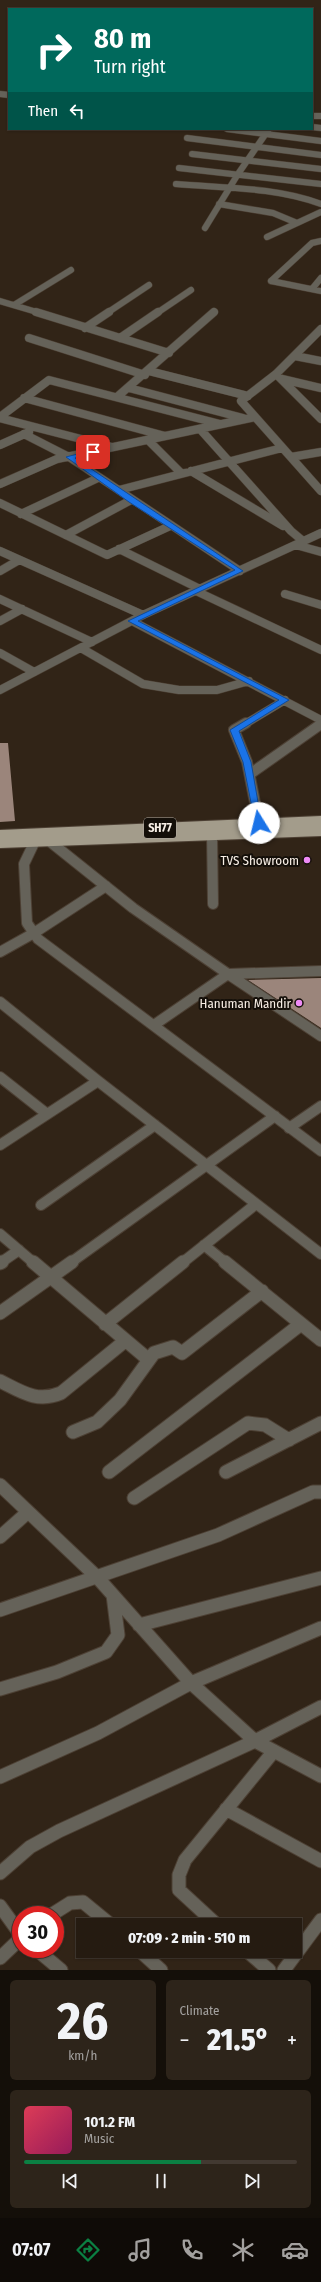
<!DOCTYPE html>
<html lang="en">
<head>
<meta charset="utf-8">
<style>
  :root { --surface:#251b11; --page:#2d241a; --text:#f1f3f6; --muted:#a3a19f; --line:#423931; --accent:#0b8043 }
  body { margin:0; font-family:"Fira Sans Condensed",sans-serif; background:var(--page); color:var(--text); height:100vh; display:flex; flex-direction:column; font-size:15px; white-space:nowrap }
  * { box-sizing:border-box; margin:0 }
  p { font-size:13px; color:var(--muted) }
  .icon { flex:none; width:22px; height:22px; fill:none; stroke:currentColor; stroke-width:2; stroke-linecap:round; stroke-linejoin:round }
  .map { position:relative; height:1970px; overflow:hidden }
  .details { display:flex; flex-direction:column; gap:10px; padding:10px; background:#140f09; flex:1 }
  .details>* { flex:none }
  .hud { position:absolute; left:8px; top:8px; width:305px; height:122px; border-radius:0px; box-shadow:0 1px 3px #0004,0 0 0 1px var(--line); background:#00695c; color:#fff; overflow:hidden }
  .speed { position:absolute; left:12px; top:1906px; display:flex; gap:8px; font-size:20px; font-weight:700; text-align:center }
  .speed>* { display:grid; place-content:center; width:52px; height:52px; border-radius:50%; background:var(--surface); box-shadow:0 1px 3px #0004,0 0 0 1px var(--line); line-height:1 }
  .speed .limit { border:6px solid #d22; background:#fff; color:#111 }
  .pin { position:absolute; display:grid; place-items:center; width:34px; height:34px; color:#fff; margin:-17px; border-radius:8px; box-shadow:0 2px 6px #0006 }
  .me { position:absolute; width:44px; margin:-22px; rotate:351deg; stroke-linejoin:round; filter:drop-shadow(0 0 3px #0008) }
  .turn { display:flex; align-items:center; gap:14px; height:84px; padding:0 20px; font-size:18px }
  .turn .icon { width:52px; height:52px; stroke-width:2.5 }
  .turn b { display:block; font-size:28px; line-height:34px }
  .then { display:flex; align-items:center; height:38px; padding:0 20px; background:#0003; gap:8px; font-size:15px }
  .big { font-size:30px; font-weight:800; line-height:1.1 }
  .details .widget { flex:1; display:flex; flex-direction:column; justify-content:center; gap:6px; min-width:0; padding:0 14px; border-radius:6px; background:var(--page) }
  .details .dial { align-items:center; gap:0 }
  .dial b { font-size:52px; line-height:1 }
  .song { display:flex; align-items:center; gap:12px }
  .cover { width:48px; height:48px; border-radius:6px; background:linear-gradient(135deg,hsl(350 70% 55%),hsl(330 70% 35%)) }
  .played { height:4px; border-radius:2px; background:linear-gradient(90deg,var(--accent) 65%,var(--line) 65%) }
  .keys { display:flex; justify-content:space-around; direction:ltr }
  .heat { display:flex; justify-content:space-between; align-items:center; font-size:22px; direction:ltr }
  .details .tiles { flex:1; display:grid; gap:10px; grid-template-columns:1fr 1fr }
  .widget:last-child { grid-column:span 2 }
  .trip { position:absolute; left:76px; top:1918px; width:226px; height:40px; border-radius:0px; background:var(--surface); box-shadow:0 1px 3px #0004,0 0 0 1px var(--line); font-weight:800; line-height:40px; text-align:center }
  .dock { display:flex; height:64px; justify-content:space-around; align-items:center; background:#0f0b07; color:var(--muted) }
  .dock .icon { width:28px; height:28px }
  .dock .current { color:var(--accent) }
  .dock b { font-size:18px; color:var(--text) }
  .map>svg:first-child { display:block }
</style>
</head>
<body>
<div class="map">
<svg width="321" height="1970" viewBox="0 0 321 1970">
  <rect width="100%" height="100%" fill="#312417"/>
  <path fill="#9b857b" d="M0 743H8L15 821 0 822Z
    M321 978V1028L248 980Z"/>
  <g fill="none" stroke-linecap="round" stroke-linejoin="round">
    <defs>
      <path id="street-far3" d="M0 94 9 95
        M312 116H321
        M312 127 321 128
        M227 129 321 141
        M187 138 321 155
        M192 154 321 169
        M179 168 321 184
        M176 184C223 188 276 187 321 204
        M219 204 273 213 297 223
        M205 228 238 174 269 129
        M267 237 321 212
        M271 281 312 243 321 241
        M271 281 321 291
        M312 289 321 278
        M0 301 40 313
        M14 305 71 270
        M107 313 149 285
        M157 313 191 290
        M213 313 214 312"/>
      <path id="street-far2" d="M36 312 169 353
        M85 328 109 312
        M321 329 276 374 241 401 321 491
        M29 338 145 375
        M120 338 158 312
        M295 356 321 361
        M149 371 248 396
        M276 374 321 419
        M282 379 321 388
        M129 388 243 418
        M117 397 214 312
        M24 398 165 436
        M0 417 49 380 220 424
        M0 418 112 447
        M200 429 291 531 303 541
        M24 434 69 457 240 571
        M149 441 181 473
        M0 445 29 432
        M291 457 321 452
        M191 471 283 526
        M0 484 57 459 255 417
        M119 490 282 448
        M0 503 107 555 170 526
        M21 514 98 478
        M66 535 131 500
        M296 545 321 552
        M119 549 200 589
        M0 551 143 615
        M0 571 19 560
        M196 591 321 650
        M285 594 321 605
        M0 599 92 642
        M0 621 22 609
        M132 621 321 720
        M81 648 143 684 179 690H217L249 681
        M0 653 34 672
        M0 690 143 615 321 533
        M245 724 285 700"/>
      <path id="street-far1" d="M246 723 234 730 247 762 259 823
        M250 774 321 724
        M212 834 213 904
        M48 840 133 908 228 974 321 971
        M35 841 24 864 27 923 38 939 321 1151
        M0 952 34 933 106 886
        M0 1002 98 1081 321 1254
        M154 1025 228 974 321 1036
        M0 1077 47 1114
        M289 1128 321 1106
        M0 1145 98 1081
        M41 1205 155 1125
        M0 1234 34 1263
        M204 1245 226 1263
        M0 1263 19 1250
        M70 1263 275 1116
        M182 1263 256 1204"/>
      <path id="street" d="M33 1262 149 1360
        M225 1262 321 1340
        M0 1263 2 1262
        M0 1313 72 1262
        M105 1324 183 1262
        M0 1381C22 1392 37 1403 61 1393L125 1341
        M73 1432 97 1422 120 1400 154 1353 173 1347 182 1353 262 1291
        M109 1472 301 1324
        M226 1472 321 1423
        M0 1485 97 1577 191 1683 255 1741 321 1776
        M134 1498 248 1423 265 1425 289 1440
        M0 1537 28 1512
        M0 1610 218 1535 313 1492H321
        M139 1625 321 1578
        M0 1689 57 1672 106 1652 118 1635 113 1595
        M0 1777 98 1733 191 1683 321 1628
        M226 1809 321 1861
        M0 1873 30 1847 59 1831 255 1741 321 1707
        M0 1906 21 1935
        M51 1915 70 1903 83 1902 111 1925
        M217 1925 179 1890V1875L185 1860 274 1751
        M36 1949 61 1970
        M140 1951 161 1970
        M247 1951 269 1970
        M0 1958 21 1938
        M284 1970 321 1920"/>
      <path id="primary" d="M0 835 321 821
        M0 843 321 831"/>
    </defs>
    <use href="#street-far3" stroke="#4d4034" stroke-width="7"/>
    <use href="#street-far2" stroke="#4d4034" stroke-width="9"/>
    <use href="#street-far1" stroke="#4d4034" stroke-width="12"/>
    <use href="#street" stroke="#4d4034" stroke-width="15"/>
    <use href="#primary" stroke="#4d4034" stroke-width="12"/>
    <use href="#street-far3" stroke="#656259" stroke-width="6"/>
    <use href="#street-far2" stroke="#656259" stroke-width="8"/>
    <use href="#street-far1" stroke="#656259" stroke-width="10"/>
    <use href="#street" stroke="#656259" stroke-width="13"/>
    <use href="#primary" stroke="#a39c8b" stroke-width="10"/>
  </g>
  <path fill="#1a73e8" stroke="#114b97" d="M93 450 95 451V454L75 458 243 571 138 621 289 700 239 731 251 762 262 825 255 823 243 762 230 730 279 700 128 621 235 570 129 502 66 457Z"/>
  <g fill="#ef8bf7" stroke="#140f09" stroke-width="1.5">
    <circle cx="307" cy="860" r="4"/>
    <circle cx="299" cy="1003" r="4"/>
  </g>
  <g text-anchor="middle" stroke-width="4" stroke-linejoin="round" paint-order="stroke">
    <rect fill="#140f09" stroke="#b4aca4" stroke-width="1" x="144" y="818" width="32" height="20" rx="3"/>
    <g font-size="12" font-weight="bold" fill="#f8efe6">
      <text x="160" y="832">SH77</text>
    </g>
    <g font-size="13" fill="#f8efe6" stroke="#140f09" text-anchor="end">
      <text x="299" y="865">TVS Showroom</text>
      <text x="291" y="1008">Hanuman Mandir</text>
    </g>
  </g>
</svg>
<div class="speed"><div class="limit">30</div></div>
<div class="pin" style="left:93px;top:452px;background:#d93025"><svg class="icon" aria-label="arrive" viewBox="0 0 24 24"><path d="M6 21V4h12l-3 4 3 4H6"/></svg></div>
<svg class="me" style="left:259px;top:823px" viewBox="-20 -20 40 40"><circle r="19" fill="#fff"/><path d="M0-13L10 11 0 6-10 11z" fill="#1a73e8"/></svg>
<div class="trip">07:09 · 2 min · 510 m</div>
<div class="hud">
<div class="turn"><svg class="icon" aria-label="right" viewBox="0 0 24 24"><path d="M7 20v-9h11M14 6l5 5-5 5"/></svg><div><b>80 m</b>Turn right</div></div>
<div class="then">Then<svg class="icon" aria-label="left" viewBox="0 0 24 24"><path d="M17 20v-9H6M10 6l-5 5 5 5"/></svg></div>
</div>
</div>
<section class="details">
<div class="tiles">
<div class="widget dial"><b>26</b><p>km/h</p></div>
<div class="widget"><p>Climate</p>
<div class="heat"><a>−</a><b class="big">21.5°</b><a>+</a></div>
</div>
<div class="widget">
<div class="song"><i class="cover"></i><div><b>101.2 FM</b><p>Music</p></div></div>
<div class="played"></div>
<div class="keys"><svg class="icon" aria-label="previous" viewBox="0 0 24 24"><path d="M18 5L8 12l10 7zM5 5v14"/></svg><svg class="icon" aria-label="pause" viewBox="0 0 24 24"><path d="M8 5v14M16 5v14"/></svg><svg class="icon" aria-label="next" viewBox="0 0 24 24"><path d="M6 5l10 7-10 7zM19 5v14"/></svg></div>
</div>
</div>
</section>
<nav class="dock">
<b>07:07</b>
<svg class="icon current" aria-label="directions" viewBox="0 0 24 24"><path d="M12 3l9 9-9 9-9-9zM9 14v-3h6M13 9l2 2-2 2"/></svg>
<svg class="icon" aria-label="music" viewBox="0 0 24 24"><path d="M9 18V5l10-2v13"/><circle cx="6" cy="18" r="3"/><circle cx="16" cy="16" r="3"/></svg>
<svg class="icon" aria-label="phone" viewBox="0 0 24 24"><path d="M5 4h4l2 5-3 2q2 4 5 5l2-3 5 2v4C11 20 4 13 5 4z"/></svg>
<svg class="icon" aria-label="climate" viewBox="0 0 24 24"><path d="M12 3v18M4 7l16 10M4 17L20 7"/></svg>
<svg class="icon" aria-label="car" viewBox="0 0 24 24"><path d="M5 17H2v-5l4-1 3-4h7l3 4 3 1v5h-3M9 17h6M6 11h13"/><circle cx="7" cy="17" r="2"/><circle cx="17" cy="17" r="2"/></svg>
</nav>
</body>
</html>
